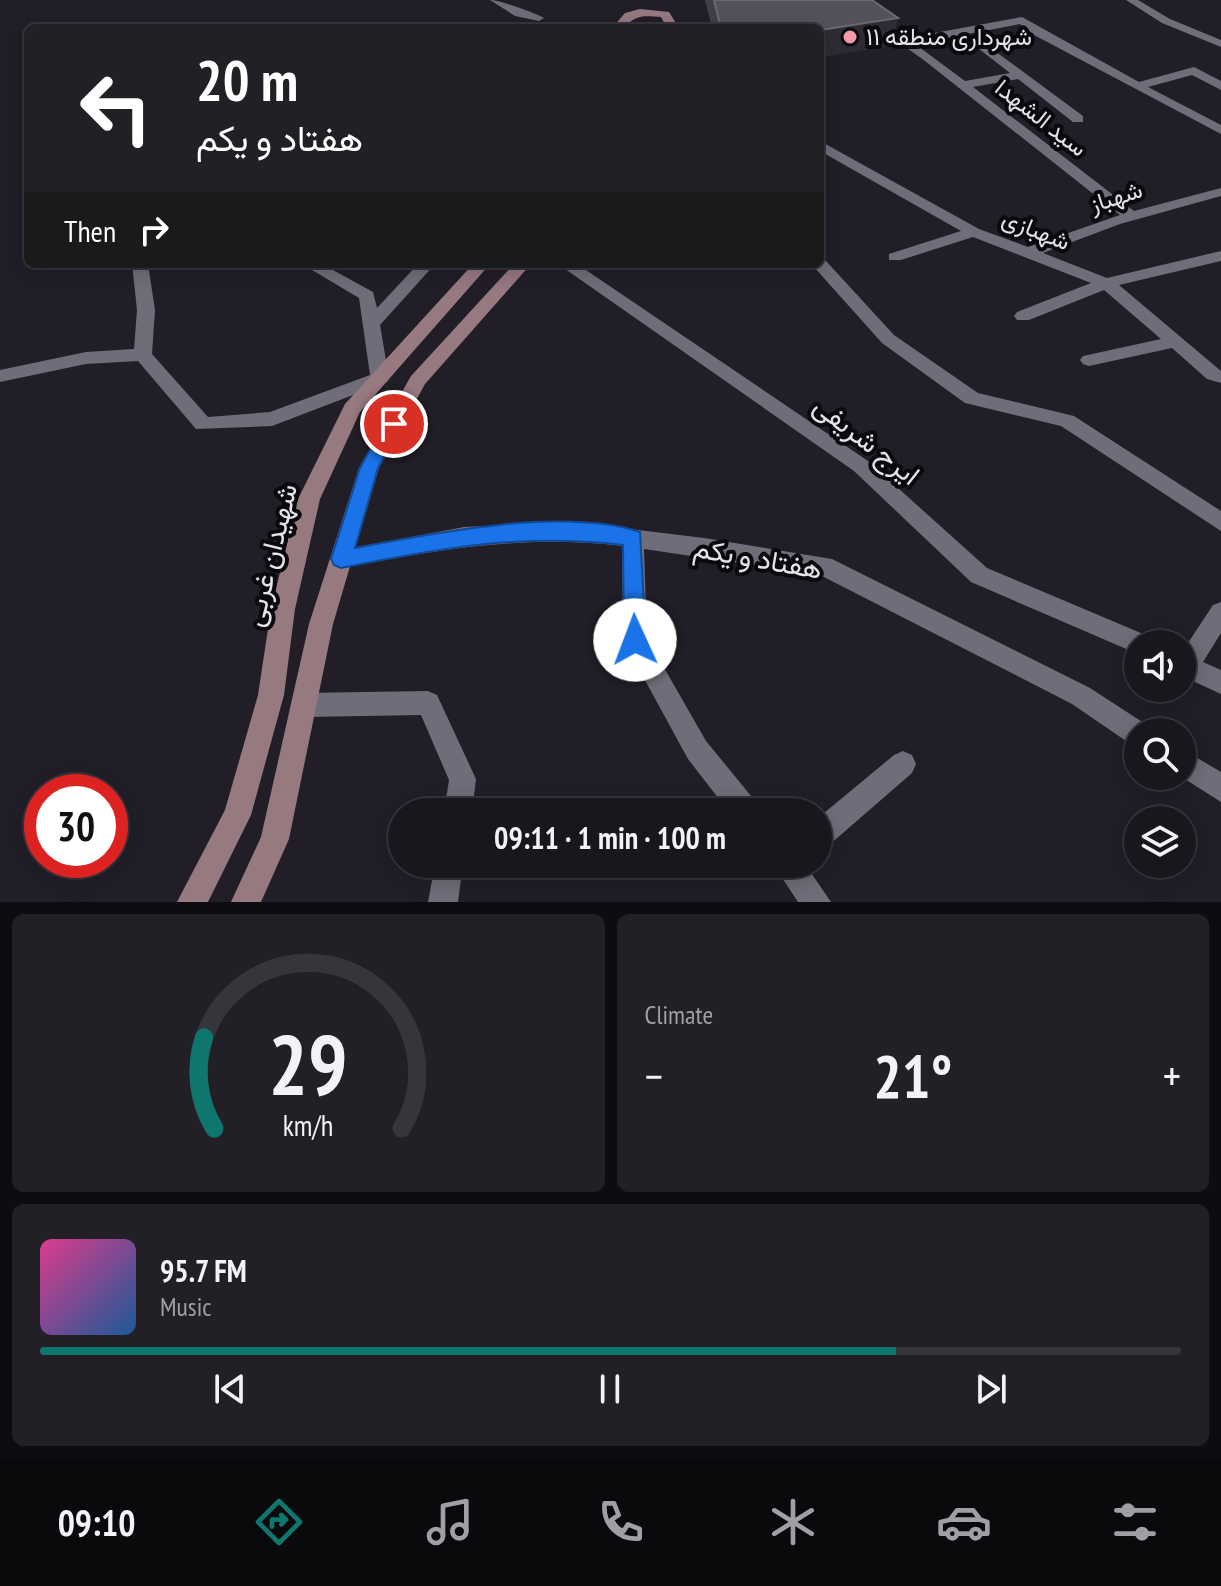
<!DOCTYPE html>
<html lang="en">
<head>
<meta charset="utf-8">
<style>
  :root { --surface:#19161e; --page:#221f27; --text:#f1f3f6; --muted:#9f9fa4; --line:#37353c; --accent:#0f766e }
  body { margin:0; font-family:"PT Sans Narrow",Vazirmatn,sans-serif; background:var(--page); color:var(--text); height:100vh; display:flex; flex-direction:column; font-size:30px; white-space:nowrap }
  * { box-sizing:border-box; margin:0 }
  p { font-size:26px; color:var(--muted) }
  .icon { flex:none; width:44px; height:44px; fill:none; stroke:currentColor; stroke-width:2; stroke-linecap:round; stroke-linejoin:round }
  .map { position:relative; height:902px; overflow:hidden }
  .side { display:flex; flex-direction:column; gap:12px; padding:12px; background:#0e0c10; flex:1 }
  .side>* { flex:none }
  .hud { position:absolute; left:24px; top:24px; width:800px; height:244px; border-radius:12px; box-shadow:0 4px 20px #0003,0 0 0 2px var(--line); background:#202124; color:#fff; overflow:hidden }
  .tools { position:absolute; left:1124px; top:630px; display:grid; gap:16px }
  .tools a { display:grid; place-items:center; width:72px; height:72px; border-radius:50%; background:var(--surface); box-shadow:0 4px 20px #0003,0 0 0 2px var(--line); font-size:40px }
  .speed { position:absolute; left:24px; top:774px; display:flex; gap:16px; font-size:40px; font-weight:700; text-align:center }
  .speed>* { display:grid; place-content:center; width:104px; height:104px; border-radius:50%; background:var(--surface); box-shadow:0 4px 20px #0003,0 0 0 2px var(--line); line-height:1 }
  .speed .limit { border:12px solid #d22; background:#fff; color:#111 }
  .pin { position:absolute; display:grid; place-items:center; width:68px; height:68px; color:#fff; margin:-34px; border:4px solid #fff; border-radius:50%; box-shadow:0 2px 8px #0007 }
  .me { position:absolute; width:88px; margin:-44px; rotate:358deg; stroke-linejoin:round; filter:drop-shadow(0 0 6px #0008) }
  .turn { display:flex; align-items:center; gap:28px; height:168px; padding:0 40px; font-size:36px }
  .turn .icon { width:104px; height:104px; stroke-width:2.5 }
  .turn b { display:block; font-size:56px; line-height:68px }
  .then { display:flex; align-items:center; height:76px; padding:0 40px; background:#0003; gap:16px; font-size:30px }
  .big { font-size:60px; font-weight:800; line-height:1.1 }
  .side .widget { flex:1; display:flex; flex-direction:column; justify-content:center; gap:12px; min-width:0; padding:0 28px; border-radius:12px; background:var(--page) }
  .side .dial { align-items:center; gap:0 }
  .dial svg { height:208px; overflow:visible; fill:none; stroke:var(--line); stroke-width:7; stroke-linecap:round; text-anchor:middle }
  .dial text { fill:var(--text); stroke:none }
  .song { display:flex; align-items:center; gap:24px }
  .cover { width:96px; height:96px; border-radius:12px; background:linear-gradient(135deg,hsl(330 70% 55%),hsl(210 70% 35%)) }
  .played { height:8px; border-radius:4px; background:linear-gradient(90deg,var(--accent) 75%,var(--line) 75%) }
  .keys { display:flex; justify-content:space-around; direction:ltr }
  .heat { display:flex; justify-content:space-between; align-items:center; font-size:44px; direction:ltr }
  .side .tiles { flex:1; display:grid; gap:12px; grid-template-columns:1fr 1fr }
  .widget:last-child { grid-column:span 2 }
  .trip { position:absolute; left:388px; top:798px; width:444px; height:80px; border-radius:40px; background:var(--surface); box-shadow:0 4px 20px #0003,0 0 0 2px var(--line); font-weight:800; line-height:80px; text-align:center }
  .dock { display:flex; height:128px; justify-content:space-around; align-items:center; background:#0a090c; color:var(--muted) }
  .dock .icon { width:56px; height:56px }
  .dock .active { color:var(--accent) }
  .dock b { font-size:36px; color:var(--text) }
  .map>svg:first-child { display:block }
</style>
</head>
<body>
<div class="map">
<svg width="1221" height="902" viewBox="0 0 1221 902">
  <rect width="100%" height="100%" fill="#211e28"/>
  <g fill="none" stroke-linecap="round" stroke-linejoin="round">
    <path fill="#706c79" fill-rule="evenodd" d="M840 0H852L907 38 1022 17 1139 82 1194 67 1221 81V90L1192 75 1148 87 1221 125V134L1034 35 1020 24 915 44 965 81 1010 73 974 45 984 43 1083 116V122H1073L1018 79 973 87 1134 211 1221 188V196L1120 224 1043 253 1107 278 1221 251V261L1119 285 1221 371V383L1207 379 1172 348 1089 366 1083 364 1080 360 1083 356 1161 339 1104 290 1029 320H1017L1014 316 1017 312 1091 283 973 237 901 260H889V254L961 231 820 151V141L979 229 1028 247 1120 215 925 61Z
      M1126 0H1138L1170 19 1221 40V47L1162 23Z
      M820 259 826 261 894 335 978 393 1074 416 1221 511V531L1061 426 965 403 882 343 814 267 812 264H820Z
      M132 264H148L155 310 152 354 208 417 270 412 370 375 359 298 302 264H322L373 292 377 308 418 264H435L380 325 389 378 387 382 272 426 196 429 138 361 86 364 0 382V370L86 352 134 349 137 310Z
      M558 264H577L868 461 987 568 1148 636 1151 644H1138V654L971 582 854 471Z
      M573 522 704 538 832 559 1090 688 1147 725 1150 732H1138V747L1129 743 1072 704 820 575 644 549 647 638 706 741 756 802 760 812H729L688 759 623 640 622 546C523 534 438 550 341 568L333 566 330 559 333 552 341 550 464 527Z
      M1221 602V633L1203 662 1221 670V694L1182 676V652L1213 605Z
      M428 691 437 695 476 779 472 812H444L449 780 421 715 304 717 295 713 291 705 295 697 304 693Z
      M1182 749 1221 772V802L1180 776Z
      M903 751 912 755 916 764 912 773 828 846 818 850V818L894 755Z
      M435 864H463L458 902H428Z
      M773 864H805L831 902H798Z"/>
    <path fill="#706c79" fill-rule="evenodd" d="M490 0C500 0 535 13 544 18L539 21 515 16Z"/>
    <path fill="#977980" fill-rule="evenodd" d="M640 9 669 12 679 28H667L661 17C644 16 636 14 624 28H612L625 13Z
      M473 264H490L360 412 320 499 295 609 284 695 251 815 208 902H177L225 810 258 695 271 609 298 499 345 404Z
      M514 264H531L425 384 379 468 333 624 289 839 261 902H231L261 837 309 624 359 468 411 376Z"/>
  </g>
  <path fill="#423f4a" d="M705 0H872L892 45 820 57V28H712Z"/>
  <path fill="#2e2b35" d="M898 18 892 45 820 57V30Z"/>
  <path fill="#54515b" stroke="#6a6872" stroke-width="2" d="M714 0H872L898 18 820 30V28H721Z"/>
  <path fill="#1a73e8" stroke="#114b97" stroke-width="2" d="M394 417 402 424 378 468 355 548C433 533 563 507 640 532L646 640 643 647 635 650 627 647 624 640 623 545C521 533 440 548 341 568L334 565 331 559 360 468 387 419Z"/>
  <circle fill="#f39aa8" stroke="#0a090d" stroke-width="3" cx="850" cy="37" r="8"/>
  <g text-anchor="middle" stroke-width="8" stroke-linejoin="round" paint-order="stroke">
    <g font-size="24" fill="#e5e3ea" stroke="#0a090d" text-anchor="start">
      <text x="866" y="45">شهرداری منطقه ۱۱</text>
    </g>
    <g font-size="24" fill="#e5e3ea" stroke="#0a090d">
      <text transform="translate(1041 118) rotate(38)" y="8">سید الشهدا</text>
      <text transform="translate(1116 197) rotate(-18)" y="8">شهباز</text>
      <text transform="translate(1036 230) rotate(22)" y="8">شهبازی</text>
    </g>
    <g font-size="28" fill="#e5e3ea" stroke="#0a090d">
      <text transform="translate(867 440) rotate(38)" y="10">ایرج شریفی</text>
      <text transform="translate(270 555) rotate(-76)" y="10">شهیدان غربی</text>
      <text transform="translate(758 558) rotate(10)" y="10">هفتاد و یکم</text>
    </g>
  </g>
</svg>
<div class="tools">
<a><svg class="icon" aria-label="sound" viewBox="0 0 24 24"><path d="M4 9h4l5-4v14l-5-4H4zM17 9q2 3 0 6"/></svg></a>
<a><svg class="icon" aria-label="search" viewBox="0 0 24 24"><circle cx="10" cy="10" r="6"/><path d="M15 15l6 6"/></svg></a>
<a><svg class="icon" aria-label="layers" viewBox="0 0 24 24"><path d="M12 4l9 5-9 5-9-5zM3 14l9 5 9-5"/></svg></a>
</div>
<div class="speed"><div class="limit">30</div></div>
<div class="pin" style="left:394px;top:424px;background:#d93025"><svg class="icon" aria-label="arrive" viewBox="0 0 24 24"><path d="M6 21V4h12l-3 4 3 4H6"/></svg></div>
<svg class="me" style="left:635px;top:640px" viewBox="-20 -20 40 40"><circle r="19" fill="#fff"/><path d="M0-13L10 11 0 6-10 11z" fill="#1a73e8"/></svg>
<div class="trip">09:11 · 1 min · 100 m</div>
<div class="hud">
<div class="turn"><svg class="icon" aria-label="left" viewBox="0 0 24 24"><path d="M17 20v-9H6M10 6l-5 5 5 5"/></svg><div><b>20 m</b>هفتاد و یکم</div></div>
<div class="then">Then<svg class="icon" aria-label="right" viewBox="0 0 24 24"><path d="M7 20v-9h11M14 6l5 5-5 5"/></svg></div>
</div>
</div>
<section class="side">
<div class="tiles">
<div class="widget dial"><svg viewBox="0 0 100 80">
<path d="M14 69A42 42 0 1 1 86 69"/>
<path d="M14 69A42 42 0 0 1 10 34" stroke="#0f766e"/>
<text x="50" y="56" font-size="32" font-weight="700">29</text>
<text x="50" y="72" font-size="11">km/h</text>
</svg></div>
<div class="widget"><p>Climate</p>
<div class="heat"><a>−</a><b class="big">21°</b><a>+</a></div>
</div>
<div class="widget">
<div class="song"><i class="cover"></i><div><b>95.7 FM</b><p>Music</p></div></div>
<div class="played"></div>
<div class="keys"><svg class="icon" aria-label="previous" viewBox="0 0 24 24"><path d="M18 5L8 12l10 7zM5 5v14"/></svg><svg class="icon" aria-label="pause" viewBox="0 0 24 24"><path d="M8 5v14M16 5v14"/></svg><svg class="icon" aria-label="next" viewBox="0 0 24 24"><path d="M6 5l10 7-10 7zM19 5v14"/></svg></div>
</div>
</div>
</section>
<nav class="dock">
<b>09:10</b>
<svg class="icon active" aria-label="directions" viewBox="0 0 24 24"><path d="M12 3l9 9-9 9-9-9zM9 14v-3h6M13 9l2 2-2 2"/></svg>
<svg class="icon" aria-label="music" viewBox="0 0 24 24"><path d="M9 18V5l10-2v13"/><circle cx="6" cy="18" r="3"/><circle cx="16" cy="16" r="3"/></svg>
<svg class="icon" aria-label="phone" viewBox="0 0 24 24"><path d="M5 4h4l2 5-3 2q2 4 5 5l2-3 5 2v4C11 20 4 13 5 4z"/></svg>
<svg class="icon" aria-label="climate" viewBox="0 0 24 24"><path d="M12 3v18M4 7l16 10M4 17L20 7"/></svg>
<svg class="icon" aria-label="car" viewBox="0 0 24 24"><path d="M5 17H2v-5l4-1 3-4h7l3 4 3 1v5h-3M9 17h6M6 11h13"/><circle cx="7" cy="17" r="2"/><circle cx="17" cy="17" r="2"/></svg>
<svg class="icon" aria-label="filters" viewBox="0 0 24 24"><path d="M4 7h16M4 17h16"/><circle cx="9" cy="7" r="2"/><circle cx="15" cy="17" r="2"/></svg>
</nav>
</body>
</html>
